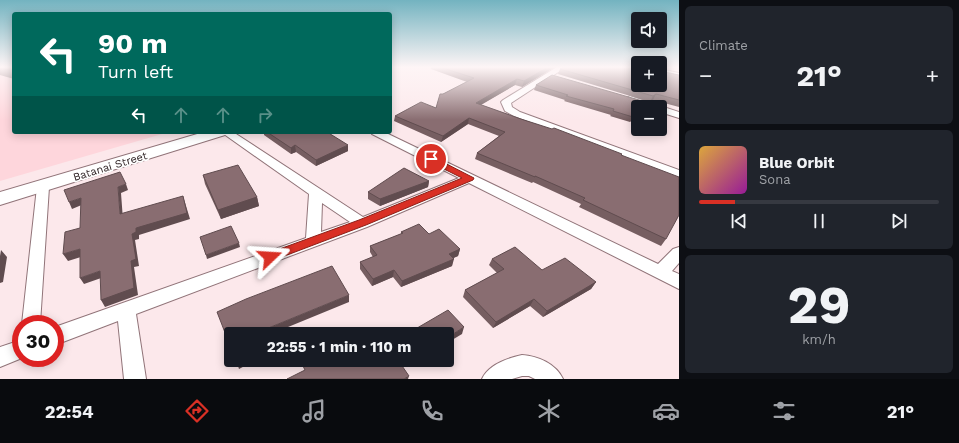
<!DOCTYPE html>
<html lang="en">
<head>
<meta charset="utf-8">
<style>
  :root { --surface:#171b24; --page:#20242c; --text:#f1f3f6; --muted:#9ea1a6; --line:#363941; --accent:#d93025 }
  body { margin:0; font-family:"Work Sans",sans-serif; background:var(--page); color:var(--text); height:100vh; display:flex; flex-direction:column; font-size:15px; white-space:nowrap }
  * { box-sizing:border-box; margin:0 }
  p { font-size:13px; color:var(--muted) }
  .icon { flex:none; width:22px; height:22px; fill:none; stroke:currentColor; stroke-width:2; stroke-linecap:round; stroke-linejoin:round }
  .map { position:relative; flex:1; overflow:hidden }
  .panel { display:flex; flex-direction:column; gap:6px; padding:6px; background:#0d0f14; width:280px }
  .panel>* { flex:none }
  .top-card { position:absolute; left:12px; top:12px; width:380px; height:122px; border-radius:4px; box-shadow:0 2px 10px #0003; background:#00695c; color:#fff; overflow:hidden }
  .fabs { position:absolute; left:631px; top:12px; display:grid; gap:8px }
  .fabs a { display:grid; place-items:center; width:36px; height:36px; border-radius:4px; background:var(--surface); box-shadow:0 2px 10px #0003; font-size:20px }
  .speed { position:absolute; left:12px; top:315px; display:flex; gap:8px; font-size:20px; font-weight:700; text-align:center }
  .speed>* { display:grid; place-content:center; width:52px; height:52px; border-radius:50%; background:var(--surface); box-shadow:0 2px 10px #0003; line-height:1 }
  .speed .limit { border:6px solid #d22; background:#fff; color:#111 }
  .pin { position:absolute; display:grid; place-items:center; width:34px; height:34px; color:#fff; margin:-17px; border:2px solid #fff; border-radius:50%; box-shadow:0 1px 4px #0007 }
  .me { position:absolute; width:44px; margin:-22px; rotate:70deg; stroke-linejoin:round; filter:drop-shadow(0 0 3px #0008) }
  .turn { display:flex; align-items:center; gap:14px; height:84px; padding:0 20px; font-size:18px }
  .turn .icon { width:52px; height:52px; stroke-width:2.5 }
  .turn b { display:block; font-size:28px; line-height:34px }
  .lanes { display:flex; align-items:center; height:38px; padding:0 20px; background:#0003; justify-content:center; gap:20px; direction:ltr }
  .lanes .off { opacity:.35 }
  .big { font-size:30px; font-weight:700; line-height:1.1 }
  .panel .tile { flex:1; display:flex; flex-direction:column; justify-content:center; gap:6px; min-width:0; padding:0 14px; border-radius:6px; background:var(--page) }
  .panel .dial { align-items:center; gap:0 }
  .dial b { font-size:52px; line-height:1 }
  .song { display:flex; align-items:center; gap:12px }
  .cover { width:48px; height:48px; border-radius:6px; background:linear-gradient(135deg,hsl(40 70% 55%),hsl(300 70% 35%)) }
  .played { height:4px; border-radius:2px; background:linear-gradient(90deg,var(--accent) 15%,var(--line) 15%) }
  .keys { display:flex; justify-content:space-around; direction:ltr }
  .heat { display:flex; justify-content:space-between; align-items:center; font-size:22px; direction:ltr }
  .trip { position:absolute; left:224px; top:327px; width:230px; height:40px; border-radius:4px; background:var(--surface); box-shadow:0 2px 10px #0003; font-weight:700; line-height:40px; text-align:center }
  .tab-bar { display:flex; height:64px; justify-content:space-around; align-items:center; background:#090b0e; color:var(--muted) }
  .tab-bar .icon { width:28px; height:28px }
  .tab-bar .on { color:var(--accent) }
  .tab-bar b { font-size:18px; color:var(--text) }
  main { display:flex; flex:1; min-height:0 }
  .map>svg:first-child { display:block }
</style>
</head>
<body>
<main>
<div class="map">
<svg width="679" height="379" viewBox="0 0 679 379">
  <rect width="100%" height="100%" fill="#fce8eb"/>
  <path fill="#fed6dc" d="M0 67H14V132H169L0 181Z"/>
  <g fill="none" stroke-linecap="round" stroke-linejoin="round">
    <defs>
      <path id="street" d="M557 67H566L511 103 512 107 520 112 679 170V178L514 116 505 111 501 102 503 100Z
        M660 69 679 73V77L660 73Z
        M630 96 679 112V118L660 112V107H645L627 101 625 99Z
        M221 132H233L363 217 459 178 372 134 371 132H384L658 264 673 249 679 247V263L672 271 679 274V289L469 183 367 227 136 314 146 379H124L118 321 55 345V327L306 238 309 194ZM322 203 350 222 321 232Z
        M43 183 48 184 49 187 40 324H22L37 187 38 184Z
        M21 340 22 358 0 367V347Z
        M522 355C538 356 556 364 563 379H535L529 376H522L512 379H482C488 365 508 358 522 355Z"/>
      <path id="secondary" d="M204 132H228L225 135 0 205V192Z"/>
    </defs>
    <use href="#street" stroke="#917479" stroke-width="2"/>
    <use href="#secondary" stroke="#917479" stroke-width="2"/>
    <use href="#street" fill="#fff" fill-rule="evenodd"/>
    <use href="#secondary" fill="#fff" fill-rule="evenodd"/>
  </g>
  <path fill="#765e61" d="M0 67H14V79L0 75Z
    M431 67H555L522 87 515 85 481 105 621 155 666 239 661 246 579 207 581 204 533 182 532 183 475 159 477 153 499 136 468 124 441 142 394 121 395 116 436 108 443 94 467 82 431 69Z
    M603 68 679 75V107L653 100 650 102 558 74 560 69Z
    M536 85 646 102 644 107H638V114L630 122 610 116 611 115 564 101 565 100 534 90Z
    M264 132H327L348 151 316 166 296 152 291 154 264 135Z
    M203 175 257 197 259 206 221 219 205 184Z
    M429 181 428 187 380 206 368 199V192Z
    M401 232 429 234 460 249 458 256 453 258 452 266 401 287 393 277 372 286 360 269V262L373 257 370 252V246L401 234Z
    M492 259 542 270 596 282 591 289 543 317 530 306 493 328 463 297 465 290 497 273 489 265Z"/>
  <path fill="#604c4f" d="M548 67H555L522 87 524 81Z
    M517 79 515 85 475 108 476 103Z
    M656 94 653 100 650 102 653 96Z
    M638 111V114L630 122 633 117Z
    M469 118 468 124 441 142 443 136Z
    M295 145 296 152 291 154V148Z
    M348 145V151L316 166V160Z
    M429 181 428 187 380 206V199Z
    M126 184 128 190 121 193 123 220 120 214 118 187Z
    M183 196 190 219 139 235V239L135 240 139 266 134 267 138 295 105 307 101 300 131 261 132 234 136 228Z
    M257 197 259 206 221 219 218 210Z
    M81 198 84 204 72 209 69 202Z
    M239 243 240 247 207 259 206 255Z
    M80 249 84 256 68 261 63 254Z
    M460 249 458 256 447 261 449 254Z
    M1 250 7 257 3 282 0 283V256Z
    M454 259 452 266 401 287 402 281Z
    M394 270 393 277 372 286 373 279Z
    M100 271 104 277 84 284 80 278Z
    M596 282 591 289 543 317 547 311Z
    M349 295V302L271 334H267L266 329Z
    M534 299 530 306 493 328 496 322Z
    M464 327 462 334 447 343V338Z
    M242 360H256L239 369 237 363Z
    M409 376 408 379H404Z"/>
  <path fill="#896d71" stroke="#604c4f" d="M0 67H14V71L0 68Z
    M440 67H548L524 81 517 79 476 103 521 119 552 129 554 128 622 154 621 155 679 177V215L666 239 583 200 585 198 535 176V177L477 153 505 132 469 118 443 136 395 116 421 102 436 108 440 94H443L474 78Z
    M564 67H597L603 68 604 67H638V85H660V71L679 75V100L656 94 653 96 560 69Z
    M552 75 646 102 642 107H638V111L633 117 613 111 614 109 566 96 568 95 536 85Z
    M267 132H327L348 145 316 160 295 145 291 148Z
    M238 165 257 197 218 210 203 175Z
    M404 168 429 181 380 199 368 192Z
    M120 172 126 184 118 187 120 214 183 196 187 213 136 228V232L132 234 136 259 131 261 134 288 101 300 100 271 80 278V249L63 254 65 232 80 228 81 198 69 202 64 190Z
    M419 224 429 234 439 229 460 249 449 254 454 259 402 281 394 270 373 279 360 262 377 255 370 246 403 233 401 232Z
    M231 226 239 243 206 255 200 237Z
    M515 247 542 270 565 258 596 282 547 311 534 299 496 322 465 290 504 269 492 259Z
    M332 266 349 295 266 329 268 334H231V348L217 312 246 299Z
    M448 310 464 327 447 338V334H414L412 331Z
    M377 329 380 334H367Z
    M236 360H242L237 363Z
    M310 360H398L409 376 404 379H287L305 370 302 364Z"/>
  <linearGradient id="sky" x2="0" y2="1"><stop stop-color="#73b3c0"/><stop offset="0.56" stop-color="#fef5f6"/><stop offset="1" stop-color="#fef5f6" stop-opacity="0"/></linearGradient>
  <rect width="679" height="120" fill="url(#sky)"/>
  <path fill="#d93025" stroke="#8d1f18" d="M431 156 474 178 473 180 366 225 274 260 270 261 266 260 265 257 266 254 359 220 462 178 428 161V157Z"/>
  <g text-anchor="middle" stroke-width="3.5" stroke-linejoin="round" paint-order="stroke">
    <g font-size="11" fill="#2e2224" stroke="#fff">
      <text transform="translate(110 166) rotate(-17)" y="4">Batanai Street</text>
    </g>
  </g>
</svg>
<div class="fabs">
<a><svg class="icon" aria-label="sound" viewBox="0 0 24 24"><path d="M4 9h4l5-4v14l-5-4H4zM17 9q2 3 0 6"/></svg></a>
<a>+</a>
<a>−</a>
</div>
<div class="speed"><div class="limit">30</div></div>
<div class="pin" style="left:431px;top:159px;background:#d93025"><svg class="icon" aria-label="arrive" viewBox="0 0 24 24"><path d="M6 21V4h12l-3 4 3 4H6"/></svg></div>
<svg class="me" style="left:270px;top:257px" viewBox="-20 -20 40 40"><path d="M0-17L14 15 0 8-14 15z" fill="#d93025" stroke="#fff" stroke-width="4"/></svg>
<div class="trip">22:55 · 1 min · 110 m</div>
<div class="top-card">
<div class="turn"><svg class="icon" aria-label="left" viewBox="0 0 24 24"><path d="M17 20v-9H6M10 6l-5 5 5 5"/></svg><div><b>90 m</b>Turn left</div></div>
<div class="lanes"><svg class="icon" aria-label="left" viewBox="0 0 24 24"><path d="M17 20v-9H6M10 6l-5 5 5 5"/></svg><svg class="icon off" aria-label="ahead" viewBox="0 0 24 24"><path d="M12 20V5M6 11l6-6 6 6"/></svg><svg class="icon off" aria-label="ahead" viewBox="0 0 24 24"><path d="M12 20V5M6 11l6-6 6 6"/></svg><svg class="icon off" aria-label="right" viewBox="0 0 24 24"><path d="M7 20v-9h11M14 6l5 5-5 5"/></svg></div>
</div>
</div>
<section class="panel">
<div class="tile"><p>Climate</p>
<div class="heat"><a>−</a><b class="big">21°</b><a>+</a></div>
</div>
<div class="tile">
<div class="song"><i class="cover"></i><div><b>Blue Orbit</b><p>Sona</p></div></div>
<div class="played"></div>
<div class="keys"><svg class="icon" aria-label="previous" viewBox="0 0 24 24"><path d="M18 5L8 12l10 7zM5 5v14"/></svg><svg class="icon" aria-label="pause" viewBox="0 0 24 24"><path d="M8 5v14M16 5v14"/></svg><svg class="icon" aria-label="next" viewBox="0 0 24 24"><path d="M6 5l10 7-10 7zM19 5v14"/></svg></div>
</div>
<div class="tile dial"><b>29</b><p>km/h</p></div>
</section>
</main>
<nav class="tab-bar">
<b>22:54</b>
<svg class="icon on" aria-label="directions" viewBox="0 0 24 24"><path d="M12 3l9 9-9 9-9-9zM9 14v-3h6M13 9l2 2-2 2"/></svg>
<svg class="icon" aria-label="music" viewBox="0 0 24 24"><path d="M9 18V5l10-2v13"/><circle cx="6" cy="18" r="3"/><circle cx="16" cy="16" r="3"/></svg>
<svg class="icon" aria-label="phone" viewBox="0 0 24 24"><path d="M5 4h4l2 5-3 2q2 4 5 5l2-3 5 2v4C11 20 4 13 5 4z"/></svg>
<svg class="icon" aria-label="climate" viewBox="0 0 24 24"><path d="M12 3v18M4 7l16 10M4 17L20 7"/></svg>
<svg class="icon" aria-label="car" viewBox="0 0 24 24"><path d="M5 17H2v-5l4-1 3-4h7l3 4 3 1v5h-3M9 17h6M6 11h13"/><circle cx="7" cy="17" r="2"/><circle cx="17" cy="17" r="2"/></svg>
<svg class="icon" aria-label="filters" viewBox="0 0 24 24"><path d="M4 7h16M4 17h16"/><circle cx="9" cy="7" r="2"/><circle cx="15" cy="17" r="2"/></svg>
<b>21°</b>
</nav>
</body>
</html>
